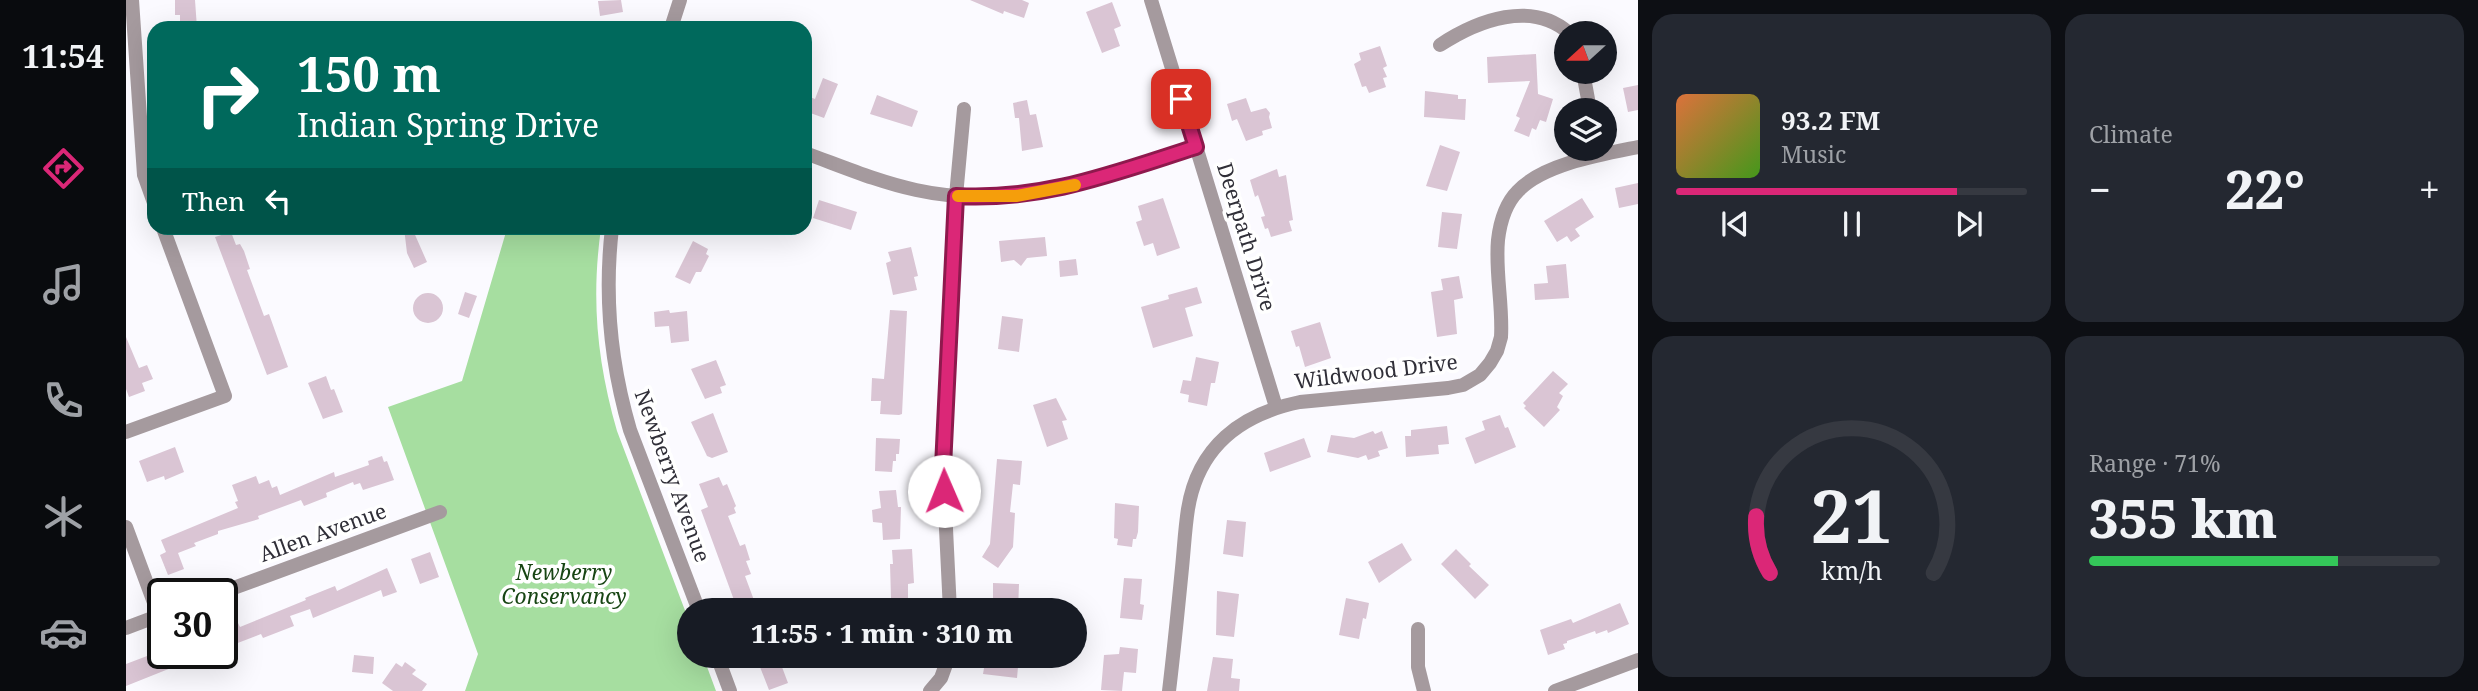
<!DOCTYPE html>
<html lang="en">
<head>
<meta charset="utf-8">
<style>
  :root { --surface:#171b24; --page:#242831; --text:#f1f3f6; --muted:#9ea1a6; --line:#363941; --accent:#db2777 }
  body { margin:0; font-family:"Noto Serif",serif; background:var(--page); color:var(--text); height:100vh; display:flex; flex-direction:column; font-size:26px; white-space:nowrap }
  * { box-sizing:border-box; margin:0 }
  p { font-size:23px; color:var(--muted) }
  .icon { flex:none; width:38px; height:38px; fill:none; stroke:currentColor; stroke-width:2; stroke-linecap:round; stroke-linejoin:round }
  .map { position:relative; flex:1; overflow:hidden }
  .drawer { display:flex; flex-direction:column; gap:14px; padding:14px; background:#0d0f14; width:840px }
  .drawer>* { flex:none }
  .top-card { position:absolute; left:21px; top:21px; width:665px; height:214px; border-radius:21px; box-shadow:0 7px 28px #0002; background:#00695c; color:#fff; overflow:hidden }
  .needle { width:46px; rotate:249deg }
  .fabs { position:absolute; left:1428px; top:21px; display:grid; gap:14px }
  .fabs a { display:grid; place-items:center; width:63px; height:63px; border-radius:50%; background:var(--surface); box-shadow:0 7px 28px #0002; font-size:35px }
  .speed { position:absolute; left:21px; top:578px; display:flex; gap:14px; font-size:35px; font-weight:700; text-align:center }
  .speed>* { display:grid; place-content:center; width:91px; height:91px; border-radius:50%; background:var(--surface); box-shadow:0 7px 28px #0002; line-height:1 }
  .speed .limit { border:4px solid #111; border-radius:10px; background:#fff; color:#111 }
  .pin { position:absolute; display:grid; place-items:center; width:60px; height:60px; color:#fff; margin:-30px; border-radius:14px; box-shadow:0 4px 10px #0006 }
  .me { position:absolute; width:77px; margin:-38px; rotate:359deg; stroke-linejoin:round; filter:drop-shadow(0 0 5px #0008) }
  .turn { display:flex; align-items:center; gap:24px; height:147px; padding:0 35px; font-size:32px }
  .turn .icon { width:91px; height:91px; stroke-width:2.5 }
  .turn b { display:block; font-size:49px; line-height:60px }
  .then { display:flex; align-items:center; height:66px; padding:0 35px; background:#0003; gap:14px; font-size:26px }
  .big { font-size:52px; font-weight:800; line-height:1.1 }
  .drawer .tile { flex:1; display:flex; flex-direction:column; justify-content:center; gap:10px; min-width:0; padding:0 24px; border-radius:21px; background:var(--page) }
  .drawer .dial { align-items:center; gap:0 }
  .dial svg { height:182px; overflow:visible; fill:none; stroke:var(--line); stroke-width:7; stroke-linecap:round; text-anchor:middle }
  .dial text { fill:var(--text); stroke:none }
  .song { display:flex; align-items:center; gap:21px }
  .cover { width:84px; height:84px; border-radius:10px; background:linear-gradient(135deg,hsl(20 70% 55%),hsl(100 70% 35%)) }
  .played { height:7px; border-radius:4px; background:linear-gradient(90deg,var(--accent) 80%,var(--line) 80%) }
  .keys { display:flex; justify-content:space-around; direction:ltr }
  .heat { display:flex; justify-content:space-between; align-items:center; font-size:38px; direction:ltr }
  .charge { height:10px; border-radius:5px; background:linear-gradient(90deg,#34c759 71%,var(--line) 0) }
  .drawer .tiles { flex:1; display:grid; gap:14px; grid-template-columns:repeat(2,1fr) }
  .trip { position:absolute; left:551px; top:598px; width:410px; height:70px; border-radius:35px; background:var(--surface); box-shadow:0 7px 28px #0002; font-weight:800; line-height:70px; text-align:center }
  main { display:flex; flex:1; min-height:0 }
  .dock { display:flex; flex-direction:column; width:126px; justify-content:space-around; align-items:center; background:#090b0e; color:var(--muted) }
  .dock .icon { width:49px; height:49px }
  .dock .current { color:var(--accent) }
  .dock b { font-size:32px; color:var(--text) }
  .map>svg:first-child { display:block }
</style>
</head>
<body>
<main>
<nav class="dock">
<b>11:54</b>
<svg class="icon current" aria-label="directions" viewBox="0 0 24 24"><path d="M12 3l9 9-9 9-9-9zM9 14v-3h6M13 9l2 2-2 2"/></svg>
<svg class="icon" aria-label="music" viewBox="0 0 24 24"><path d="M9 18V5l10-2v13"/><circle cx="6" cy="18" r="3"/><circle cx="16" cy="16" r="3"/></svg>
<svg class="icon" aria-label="phone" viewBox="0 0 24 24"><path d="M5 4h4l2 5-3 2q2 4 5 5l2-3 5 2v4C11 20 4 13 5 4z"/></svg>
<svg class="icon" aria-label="climate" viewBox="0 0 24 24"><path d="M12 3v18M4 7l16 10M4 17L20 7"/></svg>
<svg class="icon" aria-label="car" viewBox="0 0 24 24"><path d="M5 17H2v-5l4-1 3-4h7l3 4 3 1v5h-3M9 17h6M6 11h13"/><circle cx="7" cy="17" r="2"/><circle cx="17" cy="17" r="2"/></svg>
</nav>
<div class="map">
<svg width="1512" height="691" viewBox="0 0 1512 691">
  <rect width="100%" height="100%" fill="#fbfaff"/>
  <path fill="#a6dea0" d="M380 228H475C465 300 471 361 491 431L563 621 564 656H577L590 691H339L352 654 262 407 336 381 380 232Z"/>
  <path fill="#dac5d4" d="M49 0H69L71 28H54V15H49Z
    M495 0 497 12 474 16 472 1Z
    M844 0H896L903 3 898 18 878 11 877 14Z
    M986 2 995 26 988 29 994 46 976 53 960 12Z
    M1254 46 1261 66 1257 68 1261 77 1257 78 1260 87 1243 93 1240 86 1236 87 1228 64 1235 60 1233 53Z
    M1410 54 1412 94 1427 99 1420 122 1414 120 1410 130 1406 128 1403 137 1388 131 1394 118 1390 116 1404 81 1362 83 1361 57Z
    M697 78 712 84 698 118 679 111V95L689 99Z
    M1512 85V110L1502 112 1497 88Z
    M1299 91 1332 95V99H1340L1339 120 1298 117Z
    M751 95 792 111 786 127 744 114Z
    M1120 98 1125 112 1140 108 1144 113 1143 117 1146 128 1136 131 1137 135 1120 141 1111 119 1106 121 1101 104Z
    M901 100 904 115 910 114 917 147 896 151 893 118H889L887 103Z
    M1314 145 1334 152 1321 191 1300 186Z
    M1151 169 1153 177 1160 175 1167 220 1163 221 1166 231 1145 237 1142 228 1139 229 1135 217 1139 216 1132 195 1129 197 1124 180Z
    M1512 183V204L1493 208 1489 188Z
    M1037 198 1054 248 1031 256 1027 243 1018 246 1010 222 1016 220 1012 206Z
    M1456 198 1468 217 1449 229 1454 236 1445 242 1441 236 1431 242 1418 221Z
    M693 200 731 212 725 230 687 218Z
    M1316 212 1336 214 1331 249 1312 247Z
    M278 228H286L301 262 288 268 281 253Z
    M105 232 110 245 114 244 118 251 124 269 121 270 138 316 143 314 162 367 141 375 89 237Z
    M919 237 921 256 901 258 895 266 888 260 875 262 873 241Z
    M567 241 582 249 580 254 583 256 575 272H570L564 284 549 277Z
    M785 247 792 276 788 277 791 290 767 295 760 263 765 261 762 252Z
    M950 259 952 275 934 277 933 261Z
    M1440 264 1443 298 1409 300 1408 284 1422 283 1420 266Z
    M1333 276 1337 298 1328 300 1331 334 1311 337 1305 292 1317 290 1315 279Z
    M1071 287 1076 303 1059 308 1067 336 1027 348 1015 307 1043 299 1042 295Z
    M339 292 351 296 343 318 332 314Z
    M287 308a15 15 0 1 1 30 0a15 15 0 1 1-30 0Z
    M543 310 544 313 561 311 563 341 545 343 543 326 529 327 528 312Z
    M764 310 781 311 776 414 773 415 754 414 755 401H745L746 378 758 379Z
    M876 316 897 319 893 352 872 349Z
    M1194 322 1205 358 1179 367 1173 346 1170 347 1165 331Z
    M0 337 13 368 21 365 27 379 16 383 19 391 3 397 0 389Z
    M1070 357 1093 362 1089 383H1085L1081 406 1062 402 1063 395 1054 393 1057 380 1065 381Z
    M590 360 600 385 594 387 596 393 579 399 565 369Z
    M1427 371 1442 384 1433 393 1437 396 1431 407 1434 410 1418 427 1398 408 1400 406 1397 403Z
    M200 376 205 390 208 389 217 412 197 419 182 383Z
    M930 398 941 420 936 421 942 439 921 447 907 405Z
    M587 413 602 452 586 458 581 456 565 422Z
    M1374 415 1379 428 1382 427 1390 447 1349 464 1339 438 1359 430 1356 421Z
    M1321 426 1323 444 1312 445 1313 454 1280 457 1279 436H1285V430Z
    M1247 431 1249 434 1256 431 1262 448 1252 451 1254 456 1242 460 1240 455 1232 458 1201 452 1205 435 1228 438Z
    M750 438 774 439 773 454H770V461H767L766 472 749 471Z
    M1178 438 1185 457 1144 472 1138 453Z
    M49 447 58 472 39 480 38 476 21 482 13 461Z
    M256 456 258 462 261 461 268 480 237 490 234 483 228 485 227 482 200 493 201 497 178 506 175 500 132 516 133 519 92 531V534L68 543 70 546 52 553 58 569 42 575 34 555 40 552 35 540 112 508 109 502 112 501 106 485 130 476 133 484 143 480 146 488 151 486 154 495 208 472 209 477 243 465 242 461Z
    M871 459 896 461 894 485 887 484 884 512 889 513 887 547 872 568 856 557 864 544Z
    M593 477 597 486 601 484 610 506 608 508 610 513 602 516 614 546 619 544 624 560 620 561 625 574 619 576 632 611H612L575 510 582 507 573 484Z
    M770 490 772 507H775L774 539 757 540 756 523 747 522 746 510 755 508 753 491Z
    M989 503 1013 506 1012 532 1010 539H1007L1006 547 991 545 992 539 988 538Z
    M1101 520 1120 522 1117 557 1097 554Z
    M1276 543 1286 560 1253 583 1242 562Z
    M786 549 788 583 782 584V598H765L764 564H767L766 550Z
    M1330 549 1345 564 1343 566 1363 585 1349 599 1315 564Z
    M304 552 313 577 294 584 285 559Z
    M261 568 271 592 257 597 255 590 187 618 184 609 164 616 168 626 137 638 135 634 96 649V629L112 623 114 627 180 600 179 598 209 586 211 591Z
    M998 578 1016 579 1014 604 1018 605 1016 620 994 618Z
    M867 583 893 584 892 611H861L862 599 867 600Z
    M1091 591 1113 594 1108 637 1090 635Z
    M1220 598 1243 603 1240 619 1237 618 1233 639 1213 635Z
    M1494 603 1503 624 1482 633 1481 630 1470 634 1469 631 1441 641V643L1437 644 1439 649 1422 655 1414 630 1445 619 1447 623Z
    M994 647 1012 649 1010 673 998 672 996 691 975 690 978 655 993 654Z
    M29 653 30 655 80 654 0 686V664Z
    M228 655 248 657 247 674 226 672Z
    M860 656H893L891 678 857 674Z
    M1087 657 1107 659 1105 678 1114 679 1113 691H1081Z
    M653 659 662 683 643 690 634 667Z
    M279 662 290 670 286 674 301 684 296 691H267L256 683 270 663 276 667Z"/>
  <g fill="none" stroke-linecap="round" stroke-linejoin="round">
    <path stroke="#a59a9e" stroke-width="14" d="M6 0 18 175 28 203
      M1025 0 1150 407
      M545 28 554 0
      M1314 45C1352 20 1406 0 1443 33
      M1457 72 1464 110
      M679 153C715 166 752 182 790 190 890 212 976 177 1070 147
      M486 228C478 297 484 362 504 430L573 611
      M0 432 99 396 37 228
      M0 527 33 616
      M94 593 314 512
      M824 611 817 467 830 196 838 109
      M0 628 37 614
      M1292 629V667L1298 691
      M591 656 604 691
      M804 691 815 678 823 656
      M1043 691C1048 650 1052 609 1056 568 1058 548 1059 528 1062 509 1072 447 1115 414 1174 402L1322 388 1337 385 1354 375 1364 363 1371 351 1375 337C1377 305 1369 272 1372 240 1374 223 1379 204 1392 191 1417 164 1477 154 1512 147
      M1429 691 1512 660"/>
  </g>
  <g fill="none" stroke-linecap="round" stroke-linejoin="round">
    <defs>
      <path id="route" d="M818 491 817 467 830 196C917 201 988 173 1070 147L1055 99"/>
    </defs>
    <use href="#route" stroke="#8e194d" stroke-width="18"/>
    <use href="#route" stroke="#db2777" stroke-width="12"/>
    <path stroke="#f59e0b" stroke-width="12" d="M832 196H890L949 185"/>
  </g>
  <g text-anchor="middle" stroke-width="7" stroke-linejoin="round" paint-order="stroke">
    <g font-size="21" fill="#302f38" stroke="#fff">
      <text transform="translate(1120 237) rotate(73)" y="7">Deerpath Drive</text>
      <text transform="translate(1250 372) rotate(-7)" y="7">Wildwood Drive</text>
      <text transform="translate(546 476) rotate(70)" y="7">Newberry Avenue</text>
      <text transform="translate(197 533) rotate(-20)" y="7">Allen Avenue</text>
    </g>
    <g font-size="21" font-style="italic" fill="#174513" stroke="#fff">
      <text x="438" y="580">Newberry<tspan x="438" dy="24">Conservancy</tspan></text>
    </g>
  </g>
</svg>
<div class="fabs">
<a><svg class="needle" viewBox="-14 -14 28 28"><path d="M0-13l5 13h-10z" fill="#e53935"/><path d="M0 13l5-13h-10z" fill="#9ea1a6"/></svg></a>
<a><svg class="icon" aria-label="layers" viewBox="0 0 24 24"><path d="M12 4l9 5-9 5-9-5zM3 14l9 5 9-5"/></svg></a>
</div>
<div class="speed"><div class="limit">30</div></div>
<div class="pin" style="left:1055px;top:99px;background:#d93025"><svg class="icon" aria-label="arrive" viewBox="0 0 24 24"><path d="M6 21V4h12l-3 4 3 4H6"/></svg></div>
<svg class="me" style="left:818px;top:491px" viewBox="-20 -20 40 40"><circle r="19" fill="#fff"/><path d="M0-13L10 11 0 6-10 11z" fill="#db2777"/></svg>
<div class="trip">11:55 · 1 min · 310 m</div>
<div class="top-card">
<div class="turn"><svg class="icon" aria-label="right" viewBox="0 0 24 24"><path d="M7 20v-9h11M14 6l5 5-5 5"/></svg><div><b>150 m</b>Indian Spring Drive</div></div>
<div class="then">Then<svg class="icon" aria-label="left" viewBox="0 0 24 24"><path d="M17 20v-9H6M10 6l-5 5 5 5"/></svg></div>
</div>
</div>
<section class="drawer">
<div class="tiles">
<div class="tile">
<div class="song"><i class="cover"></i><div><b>93.2 FM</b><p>Music</p></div></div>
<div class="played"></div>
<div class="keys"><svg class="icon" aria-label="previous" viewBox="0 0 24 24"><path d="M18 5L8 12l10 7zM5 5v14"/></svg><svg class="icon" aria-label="pause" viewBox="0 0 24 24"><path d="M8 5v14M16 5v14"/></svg><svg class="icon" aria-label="next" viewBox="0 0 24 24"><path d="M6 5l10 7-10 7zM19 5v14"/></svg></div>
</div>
<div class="tile"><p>Climate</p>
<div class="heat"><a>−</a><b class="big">22°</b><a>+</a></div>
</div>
<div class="tile dial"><svg viewBox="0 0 100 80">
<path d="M14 69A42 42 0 1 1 86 69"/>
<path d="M14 69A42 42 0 0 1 8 44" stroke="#db2777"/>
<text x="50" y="56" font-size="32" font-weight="700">21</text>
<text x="50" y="72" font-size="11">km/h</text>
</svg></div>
<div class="tile"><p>Range · 71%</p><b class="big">355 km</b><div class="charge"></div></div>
</div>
</section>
</main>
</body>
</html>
